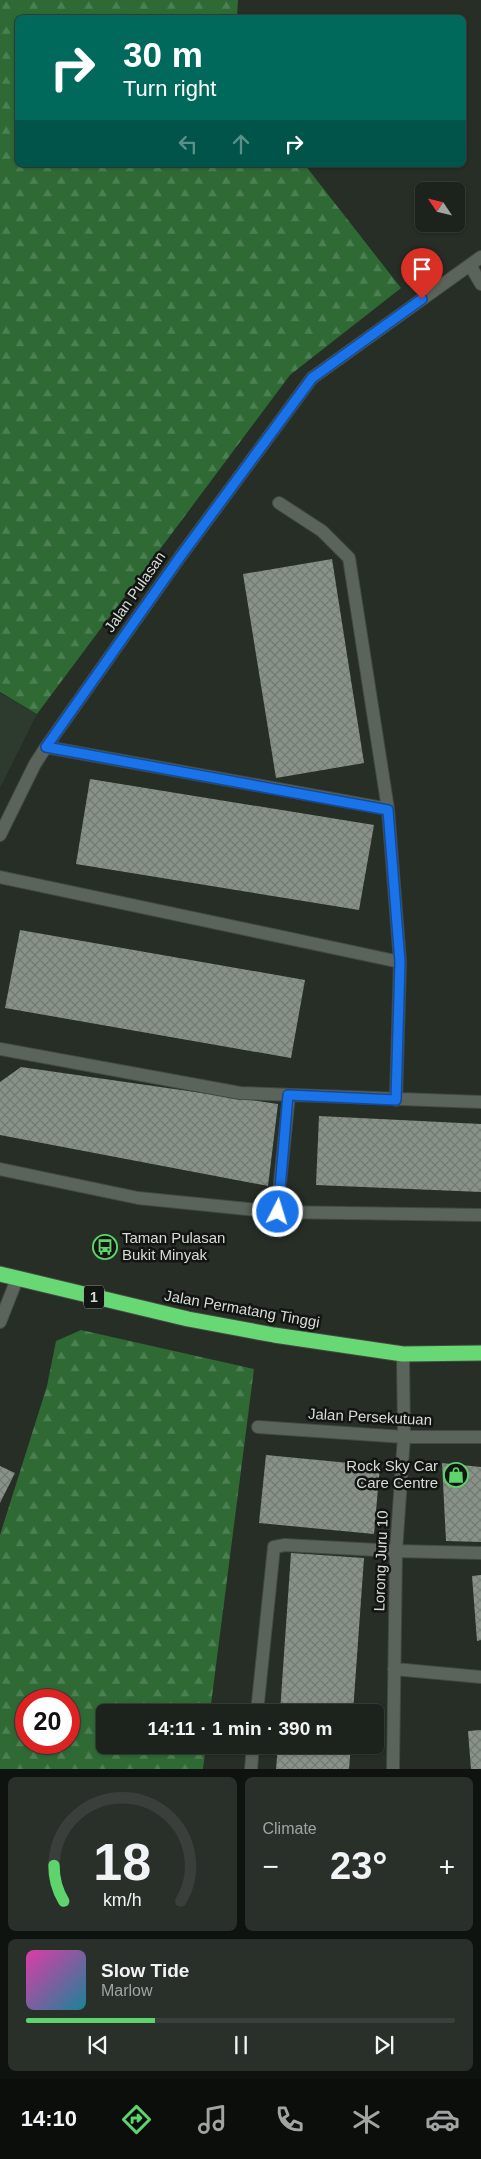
<!DOCTYPE html>
<html lang="en">
<head>
<meta charset="utf-8">
<style>
  :root { --surface:#1c221c; --page:#292f29; --text:#f1f3f6; --muted:#a0a4a3; --line:#3a3f3b; --accent:#5ed56c }
  body { margin:0; font-family:Helvetica,sans-serif; background:var(--page); color:var(--text); height:100vh; display:flex; flex-direction:column; font-size:19px; white-space:nowrap }
  * { box-sizing:border-box; margin:0 }
  p { font-size:16px; color:var(--muted) }
  .icon { flex:none; width:28px; height:28px; fill:none; stroke:currentColor; stroke-width:2; stroke-linecap:round; stroke-linejoin:round }
  .map { position:relative; height:1769px; overflow:hidden }
  .side { display:flex; flex-direction:column; gap:8px; padding:8px; background:#0f130f; flex:1 }
  .side>* { flex:none }
  .hud { position:absolute; left:15px; top:15px; width:451px; height:152px; border-radius:8px; box-shadow:0 1px 4px #0004,0 0 0 1px var(--line); background:#00695c; color:#fff; overflow:hidden }
  .needle { width:32px; rotate:305deg }
  .controls { position:absolute; left:415px; top:182px; display:grid; gap:10px }
  .controls a { display:grid; place-items:center; width:50px; height:50px; border-radius:8px; background:var(--surface); box-shadow:0 1px 4px #0004,0 0 0 1px var(--line); font-size:25px }
  .speed { position:absolute; left:15px; top:1689px; display:flex; gap:10px; font-size:25px; font-weight:700; text-align:center }
  .speed>* { display:grid; place-content:center; width:65px; height:65px; border-radius:50%; background:var(--surface); box-shadow:0 1px 4px #0004,0 0 0 1px var(--line); line-height:1 }
  .speed .limit { border:8px solid #d22; background:#fff; color:#111 }
  .pin { position:absolute; display:grid; place-items:center; width:42px; height:42px; color:#fff; margin:-51px -21px; border-radius:50% 50% 50% 0; rotate:-45deg; box-shadow:0 0 5px #0007 }
  .pin .icon { rotate:45deg }
  .me { position:absolute; width:55px; margin:-28px; rotate:5deg; stroke-linejoin:round; filter:drop-shadow(0 0 4px #0008) }
  .turn { display:flex; align-items:center; gap:18px; height:105px; padding:0 25px; font-size:22px }
  .turn .icon { width:65px; height:65px; stroke-width:2.5 }
  .turn b { display:block; font-size:35px; line-height:42px }
  .lanes { display:flex; align-items:center; height:48px; padding:0 25px; background:#0003; justify-content:center; gap:25px; direction:ltr }
  .lanes .off { opacity:.35 }
  .big { font-size:38px; font-weight:600; line-height:1.1 }
  .side .tile { flex:1; display:flex; flex-direction:column; justify-content:center; gap:8px; min-width:0; padding:0 18px; border-radius:8px; background:var(--page) }
  .side .dial { align-items:center; gap:0 }
  .dial svg { height:130px; overflow:visible; fill:none; stroke:var(--line); stroke-width:7; stroke-linecap:round; text-anchor:middle }
  .dial text { fill:var(--text); stroke:none }
  .song { display:flex; align-items:center; gap:15px }
  .cover { width:60px; height:60px; border-radius:8px; background:linear-gradient(135deg,hsl(320 70% 55%),hsl(190 70% 35%)) }
  .played { height:5px; border-radius:2px; background:linear-gradient(90deg,var(--accent) 30%,var(--line) 30%) }
  .keys { display:flex; justify-content:space-around; direction:ltr }
  .heat { display:flex; justify-content:space-between; align-items:center; font-size:28px; direction:ltr }
  .side .tiles { flex:1; display:grid; gap:8px; grid-template-columns:1fr 1fr }
  .tile:last-child { grid-column:span 2 }
  .trip { position:absolute; left:96px; top:1704px; width:288px; height:50px; border-radius:8px; background:var(--surface); box-shadow:0 1px 4px #0004,0 0 0 1px var(--line); font-weight:600; line-height:50px; text-align:center }
  .tab-bar { display:flex; height:80px; justify-content:space-around; align-items:center; background:#0b0e0b; color:var(--muted) }
  .tab-bar .icon { width:35px; height:35px }
  .tab-bar .current { color:var(--accent) }
  .tab-bar b { font-size:22px; color:var(--text) }
  .map>svg:first-child { display:block }
</style>
</head>
<body>
<div class="map">
<svg width="481" height="1769" viewBox="0 0 481 1769">
  <defs>
    <pattern id="forest-firs" width="22" height="20" patternUnits="userSpaceOnUse" patternTransform="scale(1.25)"><rect width="22" height="20" fill="#2f6a35"/><path d="M5 1l3.5 6h-7zM16 11l3.5 6h-7z" fill="#4c7f52"/></pattern>
    <pattern id="building-cross-hatch" width="8" height="8" patternUnits="userSpaceOnUse" patternTransform="scale(1.25)"><rect width="8" height="8" fill="#899289"/><path d="M0 0l8 8M0 8l8-8" fill="none" stroke="#737a73"/></pattern>
  </defs>
  <rect width="100%" height="100%" fill="#262e26"/>
  <path fill="#2d3a2e" d="M0 693 37 714 0 788Z"/>
  <path fill="url(#forest-firs)" fill-rule="evenodd" d="M0 0H238L237 17 18 18V165H305L401 288 290 375 37 714 0 692Z
    M81 1330 254 1369 210 1712H105V1745H206L203 1769H0V1535L47 1386 56 1341ZM26 1700H69V1742H26Z"/>
  <path fill="url(#building-cross-hatch)" d="M332 559 364 763 276 778 243 574Z
    M90 779 374 825 359 910 76 864Z
    M20 930 305 980 291 1058 5 1008Z
    M21 1067 278 1104 268 1186 0 1135V1082Z
    M319 1116 481 1124V1192L316 1185Z
    M266 1455 380 1466 374 1534 259 1523Z
    M442 1463 481 1467V1542L446 1541Z
    M0 1466 15 1473 0 1503Z
    M291 1553 364 1558 353 1712H280Z
    M481 1575V1640L477 1641 472 1576Z
    M481 1730V1769H471L468 1731Z
    M278 1745H351L349 1769H276Z"/>
  <g fill="none" stroke-linecap="round" stroke-linejoin="round">
    <defs>
      <path id="minor" d="M470 265 481 284
        M279 503 322 531 349 558 388 809 400 962 396 1100
        M46 747 388 809
        M0 835 35 764 46 747 180 557 312 378 481 257
        M0 877 400 962
        M0 1049 240 1093 481 1102
        M0 1169 138 1198 277 1212 481 1215
        M277 1212 289 1095
        M0 1322 17 1279
        M258 1427 404 1437H481
        M394 1669 481 1677
        M257 1712 274 1547 285 1545 396 1551 481 1553
        M251 1769 253 1745
        M393 1769 396 1551 404 1437 403 1354"/>
      <path id="highway" d="M0 1274 188 1319 274 1335 403 1354 481 1353"/>
    </defs>
    <use href="#minor" stroke="#434943" stroke-width="14"/>
    <use href="#highway" stroke="#434943" stroke-width="17"/>
    <use href="#minor" stroke="#5b645b" stroke-width="12"/>
    <use href="#highway" stroke="#67d873" stroke-width="15"/>
  </g>
  <g fill="none" stroke-linecap="round" stroke-linejoin="round">
    <defs>
      <path id="route" d="M278 1212 288 1095 396 1100 400 962 388 810 46 747 180 557 312 378 422 299"/>
    </defs>
    <use href="#route" stroke="#114b97" stroke-width="12"/>
    <use href="#route" stroke="#1a73e8" stroke-width="9"/>
  </g>
  <defs>
    <symbol id="bus-ring" viewBox="-11 -11 22 22"><circle r="9.5" fill="#121512" stroke="#5ed56c" stroke-width="1.5"/><path d="M-5-6H5V4H4V6H2V4H-2V6H-4V4H-5ZM-3.5-4V0h7V-4ZM-3.5 1.2v1.5H-2V1.2ZM2 1.2v1.5H3.5V1.2Z" fill="#5ed56c"/></symbol>
    <symbol id="shop-ring" viewBox="-11 -11 22 22"><circle r="9.5" fill="#121512" stroke="#5ed56c" stroke-width="1.5"/><path d="M-5-2.5h2.3a2.7 3.5 0 0 1 5.4 0H5L5.5 6h-11ZM-1.5-2.5h3a1.5 2.3 0 0 0-3 0Z" fill="#5ed56c"/></symbol>
  </defs>
  <g fill-rule="evenodd">
    <use href="#bus-ring" x="91" y="1233" width="28" height="28"/>
    <use href="#shop-ring" x="442" y="1461" width="28" height="28"/>
  </g>
  <g text-anchor="middle" stroke-width="5" stroke-linejoin="round" paint-order="stroke">
    <rect fill="#121512" stroke="#9ca09c" stroke-width="1" x="84" y="1285.5" width="20" height="23" rx="4"/>
    <g font-size="14" font-weight="bold" fill="#d7dcd7">
      <text x="94" y="1302">1</text>
    </g>
    <g font-size="15" fill="#d7dcd7" stroke="#121512">
      <text transform="translate(135 592) rotate(-55)" y="5">Jalan Pulasan</text>
      <text transform="translate(242 1309) rotate(10)" y="5">Jalan Permatang Tinggi</text>
      <text transform="translate(370 1417) rotate(3)" y="5">Jalan Persekutuan</text>
      <text transform="translate(381 1561) rotate(-88)" y="5">Lorong Juru 10</text>
    </g>
    <g font-size="15" fill="#d7dcd7" stroke="#121512" text-anchor="start">
      <text x="122" y="1243">Taman Pulasan<tspan x="122" dy="17">Bukit Minyak</tspan></text>
      <text x="438" y="1471" text-anchor="end">Rock Sky Car<tspan x="438" dy="17">Care Centre</tspan></text>
    </g>
  </g>
</svg>
<div class="controls">
<a><svg class="needle" viewBox="-14 -14 28 28"><path d="M0-13l5 13h-10z" fill="#e53935"/><path d="M0 13l5-13h-10z" fill="#a0a4a3"/></svg></a>
</div>
<div class="speed"><div class="limit">20</div></div>
<div class="pin" style="left:422px;top:299px;background:#d93025"><svg class="icon" aria-label="arrive" viewBox="0 0 24 24"><path d="M6 21V4h12l-3 4 3 4H6"/></svg></div>
<svg class="me" style="left:278px;top:1212px" viewBox="-20 -20 40 40"><circle r="17" fill="#1a73e8" stroke="#fff" stroke-width="3"/><path d="M0-11L8 9 0 5-8 9z" fill="#fff"/></svg>
<div class="trip">14:11 · 1 min · 390 m</div>
<div class="hud">
<div class="turn"><svg class="icon" aria-label="right" viewBox="0 0 24 24"><path d="M7 20v-9h11M14 6l5 5-5 5"/></svg><div><b>30 m</b>Turn right</div></div>
<div class="lanes"><svg class="icon off" aria-label="left" viewBox="0 0 24 24"><path d="M17 20v-9H6M10 6l-5 5 5 5"/></svg><svg class="icon off" aria-label="ahead" viewBox="0 0 24 24"><path d="M12 20V5M6 11l6-6 6 6"/></svg><svg class="icon" aria-label="right" viewBox="0 0 24 24"><path d="M7 20v-9h11M14 6l5 5-5 5"/></svg></div>
</div>
</div>
<section class="side">
<div class="tiles">
<div class="tile dial"><svg viewBox="0 0 100 80">
<path d="M14 69A42 42 0 1 1 86 69"/>
<path d="M14 69A42 42 0 0 1 8 47" stroke="#5ed56c"/>
<text x="50" y="56" font-size="32" font-weight="700">18</text>
<text x="50" y="72" font-size="11">km/h</text>
</svg></div>
<div class="tile"><p>Climate</p>
<div class="heat"><a>−</a><b class="big">23°</b><a>+</a></div>
</div>
<div class="tile">
<div class="song"><i class="cover"></i><div><b>Slow Tide</b><p>Marlow</p></div></div>
<div class="played"></div>
<div class="keys"><svg class="icon" aria-label="previous" viewBox="0 0 24 24"><path d="M18 5L8 12l10 7zM5 5v14"/></svg><svg class="icon" aria-label="pause" viewBox="0 0 24 24"><path d="M8 5v14M16 5v14"/></svg><svg class="icon" aria-label="next" viewBox="0 0 24 24"><path d="M6 5l10 7-10 7zM19 5v14"/></svg></div>
</div>
</div>
</section>
<nav class="tab-bar">
<b>14:10</b>
<svg class="icon current" aria-label="directions" viewBox="0 0 24 24"><path d="M12 3l9 9-9 9-9-9zM9 14v-3h6M13 9l2 2-2 2"/></svg>
<svg class="icon" aria-label="music" viewBox="0 0 24 24"><path d="M9 18V5l10-2v13"/><circle cx="6" cy="18" r="3"/><circle cx="16" cy="16" r="3"/></svg>
<svg class="icon" aria-label="phone" viewBox="0 0 24 24"><path d="M5 4h4l2 5-3 2q2 4 5 5l2-3 5 2v4C11 20 4 13 5 4z"/></svg>
<svg class="icon" aria-label="climate" viewBox="0 0 24 24"><path d="M12 3v18M4 7l16 10M4 17L20 7"/></svg>
<svg class="icon" aria-label="car" viewBox="0 0 24 24"><path d="M5 17H2v-5l4-1 3-4h7l3 4 3 1v5h-3M9 17h6M6 11h13"/><circle cx="7" cy="17" r="2"/><circle cx="17" cy="17" r="2"/></svg>
</nav>
</body>
</html>
